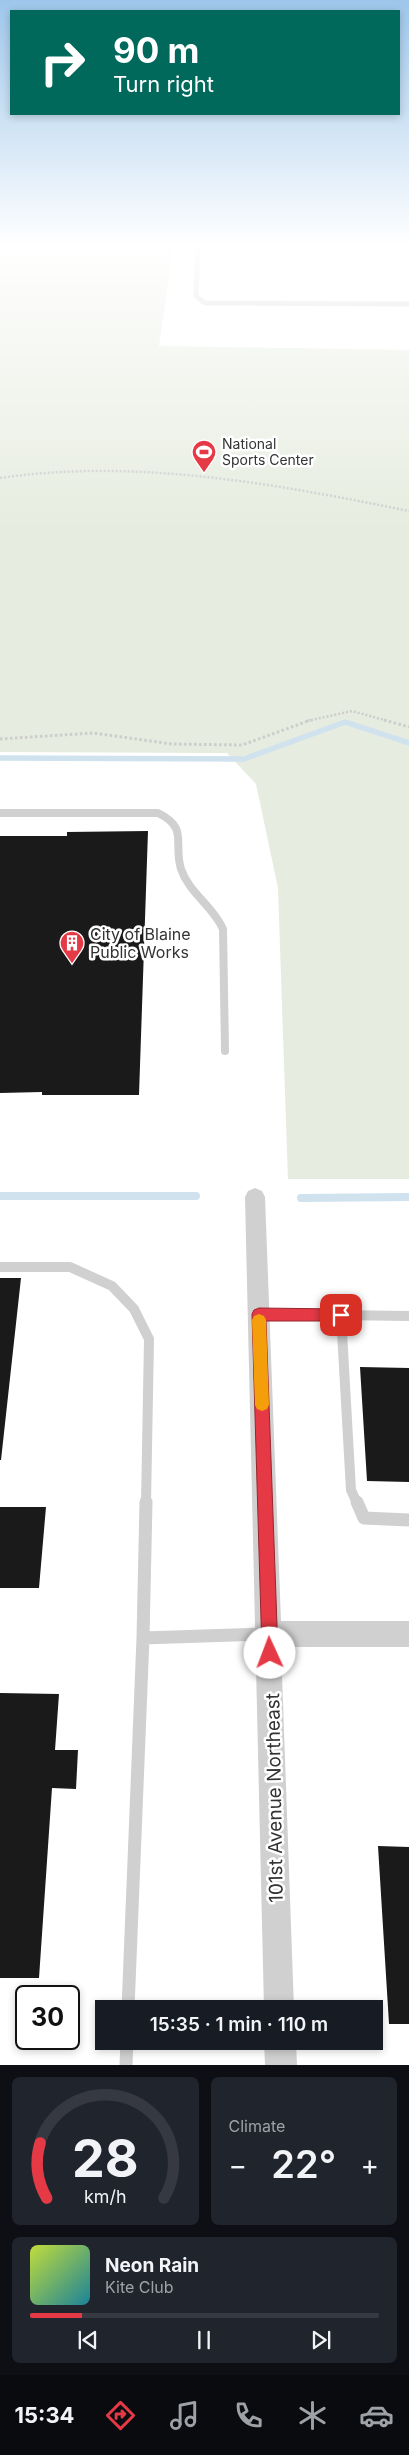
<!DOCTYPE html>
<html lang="en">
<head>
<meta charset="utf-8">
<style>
  :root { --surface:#171b24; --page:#20242c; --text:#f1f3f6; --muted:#9ea1a6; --line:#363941; --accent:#e63946 }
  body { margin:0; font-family:Inter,sans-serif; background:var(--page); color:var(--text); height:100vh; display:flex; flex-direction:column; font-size:19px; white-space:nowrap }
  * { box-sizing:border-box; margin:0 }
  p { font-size:16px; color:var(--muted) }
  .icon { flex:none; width:28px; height:28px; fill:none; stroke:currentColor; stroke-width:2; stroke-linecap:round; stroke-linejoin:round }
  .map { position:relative; height:2065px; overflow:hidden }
  .side { display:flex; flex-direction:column; gap:12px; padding:12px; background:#0d0f14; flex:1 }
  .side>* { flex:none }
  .top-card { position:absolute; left:10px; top:10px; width:390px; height:105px; border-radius:0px; box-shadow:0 2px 8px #0003; background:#00695c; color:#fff; overflow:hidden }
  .speed { position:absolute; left:15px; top:1985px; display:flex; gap:10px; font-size:25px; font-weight:700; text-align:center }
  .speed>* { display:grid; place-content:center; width:65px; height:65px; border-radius:50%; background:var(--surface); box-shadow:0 2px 8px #0003; line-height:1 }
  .speed .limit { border:2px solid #111; border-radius:8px; background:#fff; color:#111 }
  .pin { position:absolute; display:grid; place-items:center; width:42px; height:42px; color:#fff; margin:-21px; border-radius:10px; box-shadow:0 2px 8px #0006 }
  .me { position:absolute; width:55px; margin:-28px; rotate:358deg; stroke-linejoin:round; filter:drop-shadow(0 0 4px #0008) }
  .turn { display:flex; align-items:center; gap:18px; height:105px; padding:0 20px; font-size:22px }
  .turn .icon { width:65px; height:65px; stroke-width:2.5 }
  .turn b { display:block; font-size:35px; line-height:42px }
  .big { font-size:38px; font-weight:600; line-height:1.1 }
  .side .tile { flex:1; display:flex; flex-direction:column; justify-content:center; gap:8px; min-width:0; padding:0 18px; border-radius:8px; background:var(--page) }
  .side .dial { align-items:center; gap:0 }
  .dial svg { height:130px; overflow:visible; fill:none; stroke:var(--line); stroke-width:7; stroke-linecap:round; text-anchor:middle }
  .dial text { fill:var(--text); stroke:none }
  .song { display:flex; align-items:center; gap:15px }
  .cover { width:60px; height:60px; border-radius:8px; background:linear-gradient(135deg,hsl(70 70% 55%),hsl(190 70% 35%)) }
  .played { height:5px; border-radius:2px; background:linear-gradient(90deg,var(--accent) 15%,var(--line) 15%) }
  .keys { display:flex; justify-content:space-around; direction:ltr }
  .heat { display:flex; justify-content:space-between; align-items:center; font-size:28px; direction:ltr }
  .side .tiles { flex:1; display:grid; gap:12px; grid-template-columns:1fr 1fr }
  .tile:last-child { grid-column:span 2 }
  .trip { position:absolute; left:95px; top:2000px; width:288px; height:50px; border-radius:0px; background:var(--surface); box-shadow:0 2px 8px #0003; font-weight:600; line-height:50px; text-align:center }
  .tabs { display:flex; height:80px; justify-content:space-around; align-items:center; background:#090b0e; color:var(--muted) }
  .tabs .icon { width:35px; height:35px }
  .tabs .selected { color:var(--accent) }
  .tabs b { font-size:22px; color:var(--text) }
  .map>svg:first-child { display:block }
</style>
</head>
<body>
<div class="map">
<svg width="409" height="2065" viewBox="0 0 409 2065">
  <rect width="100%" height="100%" fill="#fff"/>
  <path fill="#e6ecdf" d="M0 244H174L159 346 409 350V1179H288L278 888 256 784 227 753 0 752Z"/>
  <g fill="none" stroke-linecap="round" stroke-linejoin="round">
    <path stroke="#cfe2ee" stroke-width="5.5" d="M0 758 244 759 345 722 409 743"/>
    <path stroke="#cfe2ee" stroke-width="8" d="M0 1196H196
      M301 1198 409 1197"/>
  </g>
  <path fill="#1a1a1a" d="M148 831 139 1095H42V1092L0 1093V836H67V832Z
    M0 1278H21L1 1460H0Z
    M360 1367 409 1368V1482L367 1481Z
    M0 1507H46L39 1588H0Z
    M0 1693 59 1694 55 1750H78L76 1789 52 1788 39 1978H0Z
    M378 1846 409 1847V2024H389Z"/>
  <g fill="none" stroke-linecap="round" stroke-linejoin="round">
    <path stroke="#cdcdcd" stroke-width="2.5" stroke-dasharray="2 2" stroke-linecap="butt" d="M0 478C135 458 276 484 409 511
      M307 721 352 711 388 721"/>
    <path stroke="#cdcdcd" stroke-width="3" stroke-dasharray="2.5 2.5" stroke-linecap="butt" d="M384 720 409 727
      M0 739 93 733 172 744 242 745 311 720"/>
    <path stroke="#d0d0d0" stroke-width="5" d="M198 244 196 296 205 303 409 304"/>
    <path stroke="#d0d0d0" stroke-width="8" d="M0 813H158C189 828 173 843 181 869 189 893 213 906 223 929L225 1051"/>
    <path stroke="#d0d0d0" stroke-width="10" d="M0 1267H70L112 1286 134 1309 149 1339 146 1503
      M259 1314 409 1316
      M341 1315 351 1490 357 1503"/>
    <path stroke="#d0d0d0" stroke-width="13" d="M357 1502 364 1518 409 1520
      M143 1638 267 1634
      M128 2009 143 1638 146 1502
      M126 2065 127 2041"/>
    <path fill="#d0d0d0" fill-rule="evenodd" d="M255 1188 262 1191 265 1197 281 1621H409V1647H281L294 2009H264L245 1197 248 1191Z
      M264 2041H296L297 2065H265Z"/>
  </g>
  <linearGradient id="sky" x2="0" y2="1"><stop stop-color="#9ec6ea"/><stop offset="0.46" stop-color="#fff"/><stop offset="1" stop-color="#fff" stop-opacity="0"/></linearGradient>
  <rect width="409" height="533" fill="url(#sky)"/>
  <path fill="#e63946" stroke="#96252e" d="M259 1308 341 1309 346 1311 348 1315 346 1320 341 1321H266L278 1653 276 1659 270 1661 264 1659 262 1653 252 1314 254 1310Z"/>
  <path fill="#f59e0b" d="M259 1314 264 1316 266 1320 269 1405 267 1409 262 1411 257 1409 255 1405 252 1320 254 1316Z"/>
  <defs>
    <symbol id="stadium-pin" viewBox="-11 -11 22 30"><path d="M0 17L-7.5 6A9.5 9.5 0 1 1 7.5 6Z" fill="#e63946" stroke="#fff"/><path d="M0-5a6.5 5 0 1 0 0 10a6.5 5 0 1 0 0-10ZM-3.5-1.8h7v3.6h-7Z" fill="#fff"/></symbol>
    <symbol id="building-pin" viewBox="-11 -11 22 30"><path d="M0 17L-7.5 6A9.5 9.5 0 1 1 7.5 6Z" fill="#e63946" stroke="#fff"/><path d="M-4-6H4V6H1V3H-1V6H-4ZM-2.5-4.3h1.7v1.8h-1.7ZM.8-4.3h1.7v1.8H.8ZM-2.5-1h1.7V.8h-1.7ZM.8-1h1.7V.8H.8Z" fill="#fff"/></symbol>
  </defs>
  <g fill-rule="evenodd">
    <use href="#stadium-pin" x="190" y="438" width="28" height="38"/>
    <use href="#building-pin" x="58" y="929" width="28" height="38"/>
  </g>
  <g text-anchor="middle" stroke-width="5" stroke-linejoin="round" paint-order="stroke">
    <g font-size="14" fill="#333" stroke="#fff" text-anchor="start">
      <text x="222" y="449">National<tspan x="222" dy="16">Sports Center</tspan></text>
    </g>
    <g font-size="16" fill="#333" stroke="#fff" text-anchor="start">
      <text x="90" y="940">City of Blaine<tspan x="90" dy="18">Public Works</tspan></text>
    </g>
    <g font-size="19" fill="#333" stroke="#fff">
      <text transform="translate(274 1798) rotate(-91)" y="7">101st Avenue Northeast</text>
    </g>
  </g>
</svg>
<div class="speed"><div class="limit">30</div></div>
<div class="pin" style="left:341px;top:1315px;background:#d93025"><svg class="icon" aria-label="arrive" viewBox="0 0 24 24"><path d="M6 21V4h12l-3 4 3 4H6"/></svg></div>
<svg class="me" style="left:270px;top:1653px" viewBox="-20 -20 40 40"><circle r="19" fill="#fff"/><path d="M0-13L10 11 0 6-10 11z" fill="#e63946"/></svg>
<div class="trip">15:35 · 1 min · 110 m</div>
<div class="top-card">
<div class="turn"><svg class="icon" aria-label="right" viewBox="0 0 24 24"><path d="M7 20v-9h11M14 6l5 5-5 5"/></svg><div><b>90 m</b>Turn right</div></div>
</div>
</div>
<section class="side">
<div class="tiles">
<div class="tile dial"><svg viewBox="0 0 100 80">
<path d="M14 69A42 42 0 1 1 86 69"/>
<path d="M14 69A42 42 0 0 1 10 35" stroke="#e63946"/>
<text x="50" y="56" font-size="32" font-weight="700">28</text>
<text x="50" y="72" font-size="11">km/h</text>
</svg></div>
<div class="tile"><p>Climate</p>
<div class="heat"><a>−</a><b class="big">22°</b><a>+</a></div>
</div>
<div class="tile">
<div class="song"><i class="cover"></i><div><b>Neon Rain</b><p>Kite Club</p></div></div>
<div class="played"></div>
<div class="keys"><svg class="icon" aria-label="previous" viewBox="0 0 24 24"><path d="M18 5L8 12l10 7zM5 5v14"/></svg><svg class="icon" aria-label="pause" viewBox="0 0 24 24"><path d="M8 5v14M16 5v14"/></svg><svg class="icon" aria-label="next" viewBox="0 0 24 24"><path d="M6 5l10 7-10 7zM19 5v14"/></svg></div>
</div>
</div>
</section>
<nav class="tabs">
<b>15:34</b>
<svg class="icon selected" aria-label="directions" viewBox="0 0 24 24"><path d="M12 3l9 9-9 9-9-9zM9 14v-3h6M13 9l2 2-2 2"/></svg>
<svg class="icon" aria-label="music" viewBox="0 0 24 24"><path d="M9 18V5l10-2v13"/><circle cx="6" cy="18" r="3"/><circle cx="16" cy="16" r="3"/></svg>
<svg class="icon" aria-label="phone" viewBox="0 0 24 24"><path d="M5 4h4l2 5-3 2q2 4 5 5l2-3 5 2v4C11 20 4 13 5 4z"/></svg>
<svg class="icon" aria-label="climate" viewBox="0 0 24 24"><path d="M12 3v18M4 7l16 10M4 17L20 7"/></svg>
<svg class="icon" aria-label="car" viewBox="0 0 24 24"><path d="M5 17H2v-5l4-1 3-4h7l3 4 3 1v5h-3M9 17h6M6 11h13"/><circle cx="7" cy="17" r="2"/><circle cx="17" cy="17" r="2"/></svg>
</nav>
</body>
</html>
